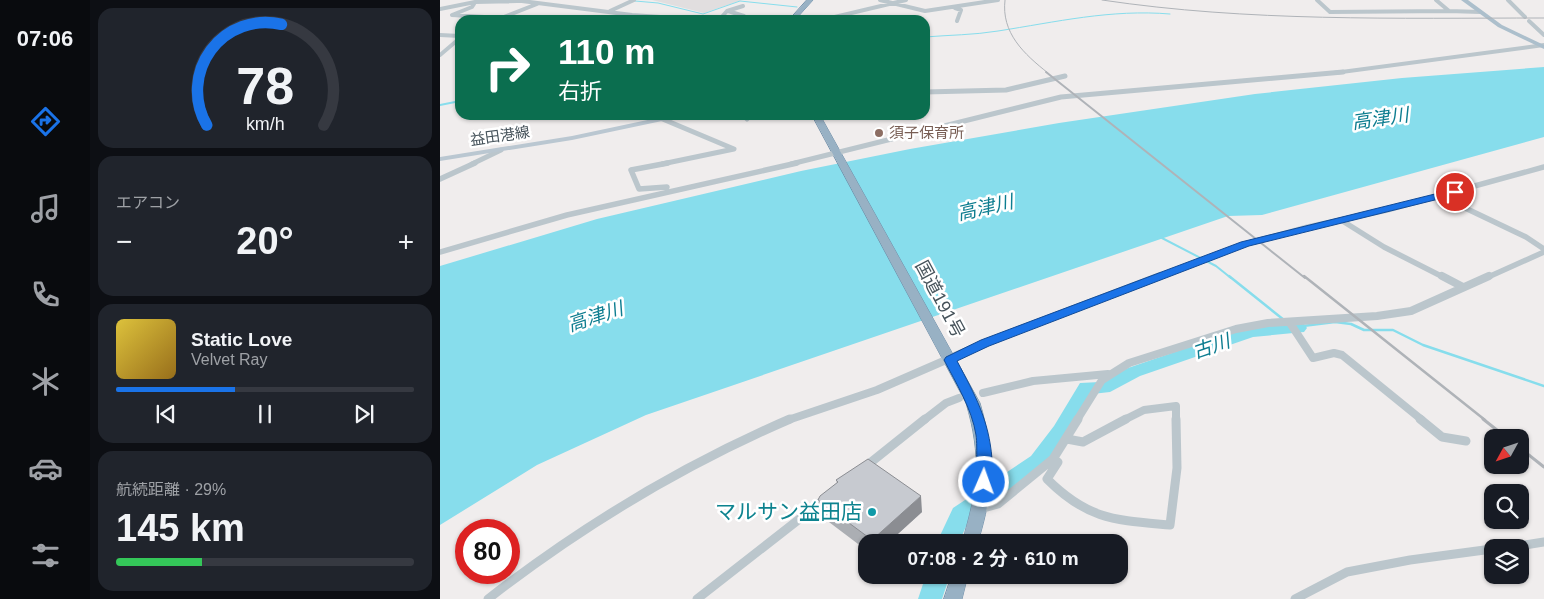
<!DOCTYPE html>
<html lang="ja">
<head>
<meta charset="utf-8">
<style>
  :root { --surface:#171b24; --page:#20242c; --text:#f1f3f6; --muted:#9ea1a6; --line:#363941; --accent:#1a73e8 }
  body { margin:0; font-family:Helvetica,"Noto Sans JP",sans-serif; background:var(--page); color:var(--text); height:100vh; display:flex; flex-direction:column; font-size:19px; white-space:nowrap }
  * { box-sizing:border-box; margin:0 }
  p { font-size:16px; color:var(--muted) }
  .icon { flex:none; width:28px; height:28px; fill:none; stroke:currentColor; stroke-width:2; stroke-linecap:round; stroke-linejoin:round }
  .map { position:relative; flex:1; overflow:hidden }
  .sheet { display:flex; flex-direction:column; gap:8px; padding:8px; background:#0d0f14; width:350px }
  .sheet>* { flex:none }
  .guide { position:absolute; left:15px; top:15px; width:475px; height:105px; border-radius:15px; box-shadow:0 1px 4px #0004; background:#0b6e4f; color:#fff; overflow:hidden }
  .needle { width:32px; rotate:230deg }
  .fabs { position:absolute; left:1044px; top:429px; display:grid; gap:10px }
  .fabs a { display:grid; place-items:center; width:45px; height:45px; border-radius:10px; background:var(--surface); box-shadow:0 1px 4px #0004; font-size:25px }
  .speed { position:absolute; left:15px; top:519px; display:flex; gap:10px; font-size:25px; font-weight:700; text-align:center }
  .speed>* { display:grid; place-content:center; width:65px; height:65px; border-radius:50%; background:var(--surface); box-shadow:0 1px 4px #0004; line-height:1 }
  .speed .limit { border:8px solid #d22; background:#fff; color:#111 }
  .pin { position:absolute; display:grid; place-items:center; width:42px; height:42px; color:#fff; margin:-21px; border:2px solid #fff; border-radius:50%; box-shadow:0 1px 5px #0007 }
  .me { position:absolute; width:55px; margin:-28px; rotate:2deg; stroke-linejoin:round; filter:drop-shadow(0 0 4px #0008) }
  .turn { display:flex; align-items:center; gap:18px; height:105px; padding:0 20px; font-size:22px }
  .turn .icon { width:65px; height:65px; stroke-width:2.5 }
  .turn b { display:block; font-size:35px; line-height:42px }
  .big { font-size:38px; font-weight:700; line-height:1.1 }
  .sheet .widget { flex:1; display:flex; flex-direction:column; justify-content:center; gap:8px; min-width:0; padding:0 18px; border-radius:15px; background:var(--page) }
  .sheet .dial { align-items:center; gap:0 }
  .dial svg { height:130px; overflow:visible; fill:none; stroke:var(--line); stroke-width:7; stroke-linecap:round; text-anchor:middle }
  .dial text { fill:var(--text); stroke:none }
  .song { display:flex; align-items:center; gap:15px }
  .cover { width:60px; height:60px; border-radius:8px; background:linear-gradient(135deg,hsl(50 70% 55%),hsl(40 70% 35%)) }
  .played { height:5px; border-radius:2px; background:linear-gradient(90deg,var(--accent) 40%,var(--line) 40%) }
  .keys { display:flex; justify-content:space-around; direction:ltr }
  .heat { display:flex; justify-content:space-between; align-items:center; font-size:28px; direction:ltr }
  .charge { height:8px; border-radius:4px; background:linear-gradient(90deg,#34c759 29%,var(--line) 0) }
  .trip { position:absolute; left:418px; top:534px; width:270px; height:50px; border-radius:15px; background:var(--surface); box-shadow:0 1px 4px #0004; font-weight:700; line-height:50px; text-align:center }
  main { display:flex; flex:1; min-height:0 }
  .tabs { display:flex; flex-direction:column; width:90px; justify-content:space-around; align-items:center; background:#090b0e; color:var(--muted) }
  .tabs .icon { width:35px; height:35px }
  .tabs .on { color:var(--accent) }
  .tabs b { font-size:22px; color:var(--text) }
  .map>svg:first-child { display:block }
</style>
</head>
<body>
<main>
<nav class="tabs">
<b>07:06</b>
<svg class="icon on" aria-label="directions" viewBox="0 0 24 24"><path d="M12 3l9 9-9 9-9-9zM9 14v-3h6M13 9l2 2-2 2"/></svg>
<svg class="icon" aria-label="music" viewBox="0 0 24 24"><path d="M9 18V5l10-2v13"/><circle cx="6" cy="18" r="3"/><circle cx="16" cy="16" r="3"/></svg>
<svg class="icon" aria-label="phone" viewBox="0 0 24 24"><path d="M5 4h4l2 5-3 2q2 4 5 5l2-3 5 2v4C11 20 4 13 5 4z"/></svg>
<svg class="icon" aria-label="climate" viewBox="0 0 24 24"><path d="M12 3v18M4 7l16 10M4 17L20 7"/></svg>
<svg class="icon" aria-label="car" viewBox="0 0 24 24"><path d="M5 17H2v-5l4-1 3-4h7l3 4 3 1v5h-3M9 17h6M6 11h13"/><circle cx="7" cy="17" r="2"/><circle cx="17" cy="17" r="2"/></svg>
<svg class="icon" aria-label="filters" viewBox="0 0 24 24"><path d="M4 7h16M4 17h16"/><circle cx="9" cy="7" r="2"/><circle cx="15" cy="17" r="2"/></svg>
</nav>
<section class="sheet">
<div class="widget dial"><svg viewBox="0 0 100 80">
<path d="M14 69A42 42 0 1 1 86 69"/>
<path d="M14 69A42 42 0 0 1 60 7" stroke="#1a73e8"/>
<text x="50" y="56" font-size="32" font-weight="700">78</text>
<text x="50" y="72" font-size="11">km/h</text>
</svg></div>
<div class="widget"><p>エアコン</p>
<div class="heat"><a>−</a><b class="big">20°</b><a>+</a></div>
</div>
<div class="widget">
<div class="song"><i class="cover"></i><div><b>Static Love</b><p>Velvet Ray</p></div></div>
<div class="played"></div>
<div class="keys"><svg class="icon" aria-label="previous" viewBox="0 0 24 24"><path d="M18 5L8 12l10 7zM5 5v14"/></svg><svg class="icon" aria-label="pause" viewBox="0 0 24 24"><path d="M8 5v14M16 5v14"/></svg><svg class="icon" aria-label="next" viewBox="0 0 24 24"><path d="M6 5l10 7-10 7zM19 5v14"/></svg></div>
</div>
<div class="widget"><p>航続距離 · 29%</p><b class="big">145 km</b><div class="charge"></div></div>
</section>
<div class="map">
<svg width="1104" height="599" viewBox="0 0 1104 599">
  <rect width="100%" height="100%" fill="#f0eded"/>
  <path fill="#e1dedf" d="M212 0H302L264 13Z"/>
  <path fill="#87ddec" d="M1104 67V137L822 215 788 216 206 415 97 465 0 525V266L157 219 361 171 470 149 619 123 815 94 962 78Z"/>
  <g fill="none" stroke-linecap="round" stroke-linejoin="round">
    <path stroke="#87ddec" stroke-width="1" d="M195 1 218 3 263 14 300 1 357 7
      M485 37C509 35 534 35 558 31 616 22 671 9 730 14"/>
    <path stroke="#87ddec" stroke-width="2" d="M0 105 20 101
      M720 237 776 266 791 278"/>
    <path stroke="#87ddec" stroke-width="2.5" d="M789 276 844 320
      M855 327 895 322 911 324 924 330H953L983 345 1104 386"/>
    <path fill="#87ddec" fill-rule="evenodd" d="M858 323 864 324 867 328 864 332 813 337 700 376 670 392 652 394 628 436 605 468 529 520 519 542H497L513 508 591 456 614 426 640 383 660 382 688 368 805 328Z
      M486 575H510L502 599H478Z"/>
    <defs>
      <path id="trunk" d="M367 0H373L355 20H349Z
        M372 115H380L540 403C555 455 554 490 538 542H522C538 489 542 457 526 403Z
        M512 575H528L522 599H504Z"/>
    </defs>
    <use href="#trunk" stroke="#6f8ea8" stroke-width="1"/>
    <path stroke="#bbc6cc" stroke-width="4" d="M74 0 192 15 262 20
      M440 0 485 11 558 0
      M877 0 890 12 1009 11 996 0
      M1068 0 1085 17
      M34 4 32 7 12 15 60 18
      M515 8 521 10 517 21
      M0 9 35 2 77 1
      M170 11 194 0
      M288 11 304 16
      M1009 11 1040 12
      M56 20 97 4
      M279 20 287 11 303 6
      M382 20 466 0
      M1089 21 1104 35
      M0 35 20 36
      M0 55 20 38
      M894 73 1104 45"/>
    <path stroke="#bbc6cc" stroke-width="5" d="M485 92 566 90 625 76
      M213 115 294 149 222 164
      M304 115 307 119
      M32 164 61 150
      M351 164 621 97 903 72"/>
    <path stroke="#bbc6cc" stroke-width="5.5" d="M0 179 35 163
      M227 187 199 189 191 170 228 163
      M1000 196 1086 237 1104 249
      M901 220 944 247 1005 278
      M0 252 127 215 357 163
      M717 278 805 244 868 227 947 210 1104 167
      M1046 278 1104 252"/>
    <path stroke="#bbc6cc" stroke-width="8" d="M1002 276 1023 287
      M850 323 873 358 894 353 902 355 982 420
      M543 393 593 381 668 374
      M348 420 437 390 545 343 720 276
      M484 420 506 403 519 398
      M637 420 662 380 689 363 796 329 828 323 937 316 971 311 1049 276
      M684 420 704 410 736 406V420"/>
    <path stroke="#bbc6cc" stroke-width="9" d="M980 419 1002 437 1026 441
      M627 439 643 442 686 419
      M613 459 618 462 607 479C648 520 675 520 730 525L737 468 736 419
      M425 467 485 419
      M540 509 558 504 613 459 638 419
      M1065 548 1104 542
      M48 599C142 526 241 466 350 419
      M257 599 385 499
      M855 599 907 572 970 560 1052 549"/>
    <path fill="#bac7d1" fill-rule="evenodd" d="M231 115H244L241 117 132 140 0 161V157L132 136Z"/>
    <path fill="#acbfcc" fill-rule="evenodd" d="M1021 0H1028L1062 25 1104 45V49L1058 27Z"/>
    <use href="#trunk" fill="#98b1c4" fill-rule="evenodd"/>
    <path stroke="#afb3b8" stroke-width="1" d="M565 0C561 33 584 54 608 73
      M662 0C809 22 956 18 1104 18"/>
    <path stroke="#afb3b8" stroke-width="2" d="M606 72 865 278"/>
    <path stroke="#afb3b8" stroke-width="2.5" d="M864 276 1045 420"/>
    <path stroke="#afb3b8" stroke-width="3" d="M1043 419 1067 438
      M1080 448 1104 467"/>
  </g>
  <path fill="#abaeb3" d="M396 480 482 512 449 542H426V550L381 516 378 500 397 483Z"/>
  <path fill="#8b8d92" d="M481 496 482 512 449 542H433L432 540Z"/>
  <path fill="#c7cad0" stroke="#8b8d92" d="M428 459 481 496 432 540 378 500 380 496 398 482 396 480Z"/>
  <path fill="#1a73e8" stroke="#114b97" d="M1015 189 1019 190V194L809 246 549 346 517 361C535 395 549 420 552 459 553 468 553 478 549 486H538C535 479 538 447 536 435 532 409 516 383 504 360L506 357 541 340 801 242Z"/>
  <circle fill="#8d6e63" stroke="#fff" stroke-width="2" cx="439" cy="133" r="5"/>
  <circle fill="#0f9aa8" stroke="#fff" stroke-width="2" cx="432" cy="512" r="5"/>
  <g text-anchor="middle" stroke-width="5" stroke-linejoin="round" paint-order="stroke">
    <g font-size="15" fill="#785e54" stroke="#fff" text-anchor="start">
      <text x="449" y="138">須子保育所</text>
    </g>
    <g font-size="15" fill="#45525a" stroke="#fff">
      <text transform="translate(60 136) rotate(-8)" y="5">益田港線</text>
    </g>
    <g font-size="18" fill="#45525a" stroke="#fff">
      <text transform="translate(500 299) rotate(62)" y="6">国道191号</text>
    </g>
    <g font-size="19" font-style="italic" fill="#0d7d90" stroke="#fff">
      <text transform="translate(940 118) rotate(-8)" y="7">高津川</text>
      <text transform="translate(545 207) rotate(-13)" y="7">高津川</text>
      <text transform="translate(155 316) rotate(-18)" y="7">高津川</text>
      <text transform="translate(771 346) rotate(-19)" y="7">古川</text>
    </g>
    <g font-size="21" fill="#0d838f" stroke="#fff" text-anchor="end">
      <text x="422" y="519">マルサン益田店</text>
    </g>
  </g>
</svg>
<div class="fabs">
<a><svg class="needle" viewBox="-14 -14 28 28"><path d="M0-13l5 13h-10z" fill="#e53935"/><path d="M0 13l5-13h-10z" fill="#9ea1a6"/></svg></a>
<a><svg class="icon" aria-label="search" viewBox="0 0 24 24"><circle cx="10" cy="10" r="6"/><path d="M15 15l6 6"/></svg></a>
<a><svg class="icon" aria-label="layers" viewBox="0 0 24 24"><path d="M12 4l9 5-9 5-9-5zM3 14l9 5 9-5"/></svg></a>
</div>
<div class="speed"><div class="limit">80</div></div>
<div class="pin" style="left:1015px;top:192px;background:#d93025"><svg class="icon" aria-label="arrive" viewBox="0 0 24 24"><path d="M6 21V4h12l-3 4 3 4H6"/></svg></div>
<svg class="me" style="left:544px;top:482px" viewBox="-20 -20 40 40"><circle r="17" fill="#1a73e8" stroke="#fff" stroke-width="3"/><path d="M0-11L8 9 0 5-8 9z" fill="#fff"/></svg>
<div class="trip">07:08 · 2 分 · 610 m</div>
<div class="guide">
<div class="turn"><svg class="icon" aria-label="right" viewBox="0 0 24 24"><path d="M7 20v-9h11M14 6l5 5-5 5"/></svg><div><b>110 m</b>右折</div></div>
</div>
</div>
</main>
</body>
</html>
